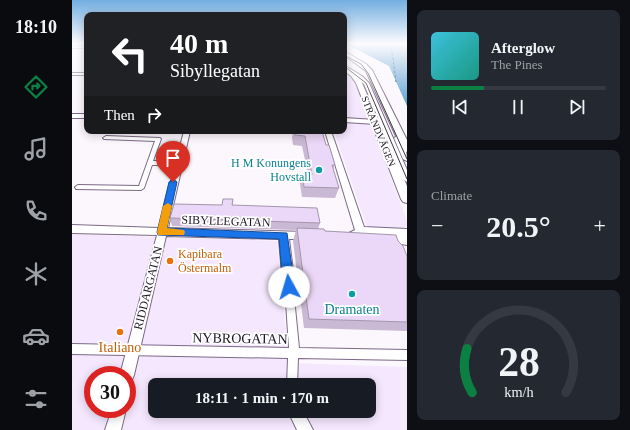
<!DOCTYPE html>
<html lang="en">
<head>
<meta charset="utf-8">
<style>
  :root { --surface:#171b24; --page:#242831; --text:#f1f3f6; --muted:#9ea1a6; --line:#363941; --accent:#0b8043 }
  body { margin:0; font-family:Georgia,serif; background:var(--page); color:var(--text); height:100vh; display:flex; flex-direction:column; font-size:15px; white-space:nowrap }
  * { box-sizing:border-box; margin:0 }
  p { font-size:13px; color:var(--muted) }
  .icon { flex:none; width:22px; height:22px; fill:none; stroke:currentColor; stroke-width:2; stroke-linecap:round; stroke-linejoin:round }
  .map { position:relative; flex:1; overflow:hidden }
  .drawer { display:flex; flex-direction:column; gap:10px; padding:10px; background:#0d0f14; width:223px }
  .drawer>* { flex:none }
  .hud { position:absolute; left:12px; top:12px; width:263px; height:122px; border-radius:8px; box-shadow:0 2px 10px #0003; background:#202124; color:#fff; overflow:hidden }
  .speed { position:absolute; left:12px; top:366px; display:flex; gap:8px; font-size:20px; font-weight:700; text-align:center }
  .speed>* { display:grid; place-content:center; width:52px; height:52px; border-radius:50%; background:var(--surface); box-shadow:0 2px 10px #0003; line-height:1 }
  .speed .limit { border:6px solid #d22; background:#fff; color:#111 }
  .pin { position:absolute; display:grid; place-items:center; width:34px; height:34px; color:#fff; margin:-41px -17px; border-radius:50% 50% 50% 0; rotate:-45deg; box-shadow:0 0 4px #0007 }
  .pin .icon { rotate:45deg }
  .me { position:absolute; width:44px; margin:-22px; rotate:354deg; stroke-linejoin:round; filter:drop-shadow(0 0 3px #0008) }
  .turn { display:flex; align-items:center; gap:14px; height:84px; padding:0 20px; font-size:18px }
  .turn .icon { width:52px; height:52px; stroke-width:2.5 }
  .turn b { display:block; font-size:28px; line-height:34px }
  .then { display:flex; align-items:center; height:38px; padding:0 20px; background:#0003; gap:8px; font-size:15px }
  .big { font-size:30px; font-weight:800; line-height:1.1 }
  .drawer .widget { flex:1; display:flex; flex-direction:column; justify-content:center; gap:6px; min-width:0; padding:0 14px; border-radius:8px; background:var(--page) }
  .drawer .dial { align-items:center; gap:0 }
  .dial svg { height:104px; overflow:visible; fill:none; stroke:var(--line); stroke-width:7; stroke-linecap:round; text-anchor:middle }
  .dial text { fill:var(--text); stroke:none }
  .song { display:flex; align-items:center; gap:12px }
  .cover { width:48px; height:48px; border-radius:6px; background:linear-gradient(135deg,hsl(190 70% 55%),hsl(170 70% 35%)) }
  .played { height:4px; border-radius:2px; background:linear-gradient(90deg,var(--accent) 30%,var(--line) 30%) }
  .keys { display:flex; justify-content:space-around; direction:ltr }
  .heat { display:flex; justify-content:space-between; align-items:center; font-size:22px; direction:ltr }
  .trip { position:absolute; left:76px; top:378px; width:228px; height:40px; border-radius:8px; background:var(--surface); box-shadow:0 2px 10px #0003; font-weight:800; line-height:40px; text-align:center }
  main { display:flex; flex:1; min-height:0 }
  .menu { display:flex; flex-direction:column; width:72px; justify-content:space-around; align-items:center; background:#090b0e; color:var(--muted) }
  .menu .icon { width:28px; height:28px }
  .menu .on { color:var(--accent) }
  .menu b { font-size:18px; color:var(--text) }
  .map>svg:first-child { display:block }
</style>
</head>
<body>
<main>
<nav class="menu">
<b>18:10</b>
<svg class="icon on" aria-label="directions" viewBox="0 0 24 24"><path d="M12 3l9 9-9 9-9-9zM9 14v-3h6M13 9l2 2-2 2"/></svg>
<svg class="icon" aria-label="music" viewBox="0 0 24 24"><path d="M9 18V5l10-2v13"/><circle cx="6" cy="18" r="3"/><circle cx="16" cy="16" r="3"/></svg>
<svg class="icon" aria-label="phone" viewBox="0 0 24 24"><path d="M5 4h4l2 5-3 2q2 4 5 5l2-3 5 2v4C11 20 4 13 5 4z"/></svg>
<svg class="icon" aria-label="climate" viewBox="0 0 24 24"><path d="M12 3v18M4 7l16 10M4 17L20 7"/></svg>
<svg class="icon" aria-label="car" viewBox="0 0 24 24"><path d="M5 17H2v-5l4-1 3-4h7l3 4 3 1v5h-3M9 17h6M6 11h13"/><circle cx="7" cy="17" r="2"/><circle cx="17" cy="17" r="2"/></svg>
<svg class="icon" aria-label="filters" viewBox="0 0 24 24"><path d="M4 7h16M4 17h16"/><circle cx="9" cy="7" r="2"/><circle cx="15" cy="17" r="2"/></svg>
</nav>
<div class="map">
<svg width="335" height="430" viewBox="0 0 335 430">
  <rect width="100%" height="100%" fill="#fbf7fd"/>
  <path fill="#f5e7fe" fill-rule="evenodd" d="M272 71 281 78 296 116 335 221V226L328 229 295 228 262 131H272Z
    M0 234 205 241 217 363 335 367V430H0ZM21 375H55V409H21ZM83 385H297V411H83Z"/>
  <path fill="#62a4d5" d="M274 44H335V106L317 66Z"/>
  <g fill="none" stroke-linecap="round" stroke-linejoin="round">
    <path stroke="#146" stroke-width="1" stroke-dasharray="2.5 2" stroke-linecap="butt" d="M319 44 324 82"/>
    <defs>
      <path id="pedestrian" d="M34 136 88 138 89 139 81 161H106L109 163 106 165H80L72 188 69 190 4 189 3 187 6 185 67 186 83 141 32 139 31 138Z
        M217 283 220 284 221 287 227 348 335 350V360L226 358 225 385H215L216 358 0 354V344L217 348 213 287 214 284Z"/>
      <path id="minor" d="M0 46H15V48H0Z
        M272 65 290 76 297 83 335 170V182L331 179 292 84 272 68Z
        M0 73H15V75H0Z
        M0 114H15V118H0Z
        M272 118 304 120 307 122 304 124 272 122Z
        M112 131H118L96 228 233 232 236 233 238 236 236 239H217L223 287 221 291 217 292 213 291 211 287 207 239 94 236 62 375 60 380 55 382V375H48L85 235 0 233V225L87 228Z
        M253 131H259L292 227 335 229V245L311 241 309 238 310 236 290 235 279 241 271 240 269 237 271 234 277 233 283 230Z
        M325 136C333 140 335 153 335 161L331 159 322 138Z
        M40 409H54L49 430H33Z
        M216 411H231L241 430H225Z"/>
      <path id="tertiary" d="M272 51 294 64 300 70 335 140V152L330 149 294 71 272 55Z
        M272 66 284 74 290 83 335 186V203L331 202 329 199 284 83 279 76 272 71Z"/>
    </defs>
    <use href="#pedestrian" stroke="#7c6986" stroke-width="2"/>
    <use href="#minor" stroke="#7c6986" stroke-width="2"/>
    <use href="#tertiary" stroke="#7c6986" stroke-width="2"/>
    <use href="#pedestrian" fill="#fff" fill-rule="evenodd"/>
    <use href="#minor" fill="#fff" fill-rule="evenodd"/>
    <use href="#tertiary" fill="#fff" fill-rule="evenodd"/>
    <path stroke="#3c3440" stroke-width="1" d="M272 55 289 64 296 73 335 159
      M272 66 294 83 335 179"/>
  </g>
  <path fill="#cab9d4" d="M221 131H250L254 145 263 165 261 170 267 188 263 198 230 197 228 184 230 174H236L230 146 221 145 220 138Z
    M161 199V205L248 223 246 229 253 231 326 241 335 256V331L232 328 221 241 224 230 100 226 98 218 150 205Z"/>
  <path fill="#ebd7f7" stroke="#a496ad" d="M222 131H250L254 145H257L263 165H260L267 188 232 187 230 174 240 175 233 136 223 135Z
    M151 199H161L160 205 245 208 248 223 98 218 102 204 150 205Z
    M225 228 252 229 253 231 324 235 326 241 331 246 335 256V322L237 319Z"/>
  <linearGradient id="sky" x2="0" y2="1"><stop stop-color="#72aee0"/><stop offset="0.42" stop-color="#fdfbfe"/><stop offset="1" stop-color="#fdfbfe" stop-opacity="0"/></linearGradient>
  <rect width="335" height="104" fill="url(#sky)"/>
  <path fill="#1a73e8" stroke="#114b97" d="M101 179 105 182 95 228 215 233 223 287 221 290 217 292 213 290 211 287 207 239 86 235 85 232 97 182Z"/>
  <path fill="#f59e0b" d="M96 203 100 206 95 228 112 230 113 232 112 235H86L85 232 91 206Z"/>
  <g fill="#0f9aa8" stroke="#fff" stroke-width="1.5">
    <circle cx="247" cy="170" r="4"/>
    <circle cx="280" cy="294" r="4"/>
  </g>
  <g fill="#e8710a" stroke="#fff" stroke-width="1.5">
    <circle cx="98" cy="261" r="4"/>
    <circle cx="48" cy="332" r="4"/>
  </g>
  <g text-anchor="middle" stroke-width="3.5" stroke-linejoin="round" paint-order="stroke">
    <g font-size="10" fill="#1f1723" stroke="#fff">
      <text transform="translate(307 131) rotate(68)" y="4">STRANDVÄGEN</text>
    </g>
    <g font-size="12" fill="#0d838f" stroke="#fff" text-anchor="end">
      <text x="239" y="167">H M Konungens<tspan x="239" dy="14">Hovstall</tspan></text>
    </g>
    <g font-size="12" fill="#1f1723" stroke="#fff">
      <text transform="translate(154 221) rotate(2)" y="4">SIBYLLEGATAN</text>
      <text transform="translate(76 288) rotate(-76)" y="4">RIDDARGATAN</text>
    </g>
    <g font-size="12" fill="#c56008" stroke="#fff" text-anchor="start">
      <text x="106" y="258">Kapibara<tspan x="106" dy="14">Östermalm</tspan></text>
    </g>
    <g font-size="14" fill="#0d838f" stroke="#fff">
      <text x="280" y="314">Dramaten</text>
    </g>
    <g font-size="14" fill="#1f1723" stroke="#fff">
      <text transform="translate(168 338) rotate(1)" y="5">NYBROGATAN</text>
    </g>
    <g font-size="14" fill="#c56008" stroke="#fff">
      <text x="48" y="352">Italiano</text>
    </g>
  </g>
</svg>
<div class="speed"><div class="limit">30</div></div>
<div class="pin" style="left:101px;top:182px;background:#d93025"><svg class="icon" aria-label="arrive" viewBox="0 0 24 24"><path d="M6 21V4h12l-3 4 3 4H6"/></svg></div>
<svg class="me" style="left:217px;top:287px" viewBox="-20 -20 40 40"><circle r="19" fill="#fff"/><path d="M0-13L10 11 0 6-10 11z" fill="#1a73e8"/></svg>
<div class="trip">18:11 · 1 min · 170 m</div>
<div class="hud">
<div class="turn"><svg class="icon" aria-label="left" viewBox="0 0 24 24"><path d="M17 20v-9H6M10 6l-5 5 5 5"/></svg><div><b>40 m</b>Sibyllegatan</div></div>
<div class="then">Then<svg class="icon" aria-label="right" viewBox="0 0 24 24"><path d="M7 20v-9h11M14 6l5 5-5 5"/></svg></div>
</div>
</div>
<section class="drawer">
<div class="widget">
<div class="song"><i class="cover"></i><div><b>Afterglow</b><p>The Pines</p></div></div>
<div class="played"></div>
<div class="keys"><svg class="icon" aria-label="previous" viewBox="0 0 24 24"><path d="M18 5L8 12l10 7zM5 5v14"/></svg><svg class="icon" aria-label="pause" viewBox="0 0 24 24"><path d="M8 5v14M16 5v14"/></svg><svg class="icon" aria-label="next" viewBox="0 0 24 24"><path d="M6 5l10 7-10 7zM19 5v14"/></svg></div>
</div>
<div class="widget"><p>Climate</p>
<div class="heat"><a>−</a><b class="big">20.5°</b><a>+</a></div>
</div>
<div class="widget dial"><svg viewBox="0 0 100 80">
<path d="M14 69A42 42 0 1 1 86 69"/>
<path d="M14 69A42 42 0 0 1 10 35" stroke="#0b8043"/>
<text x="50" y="56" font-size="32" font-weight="700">28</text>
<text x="50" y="72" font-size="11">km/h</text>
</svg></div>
</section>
</main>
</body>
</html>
